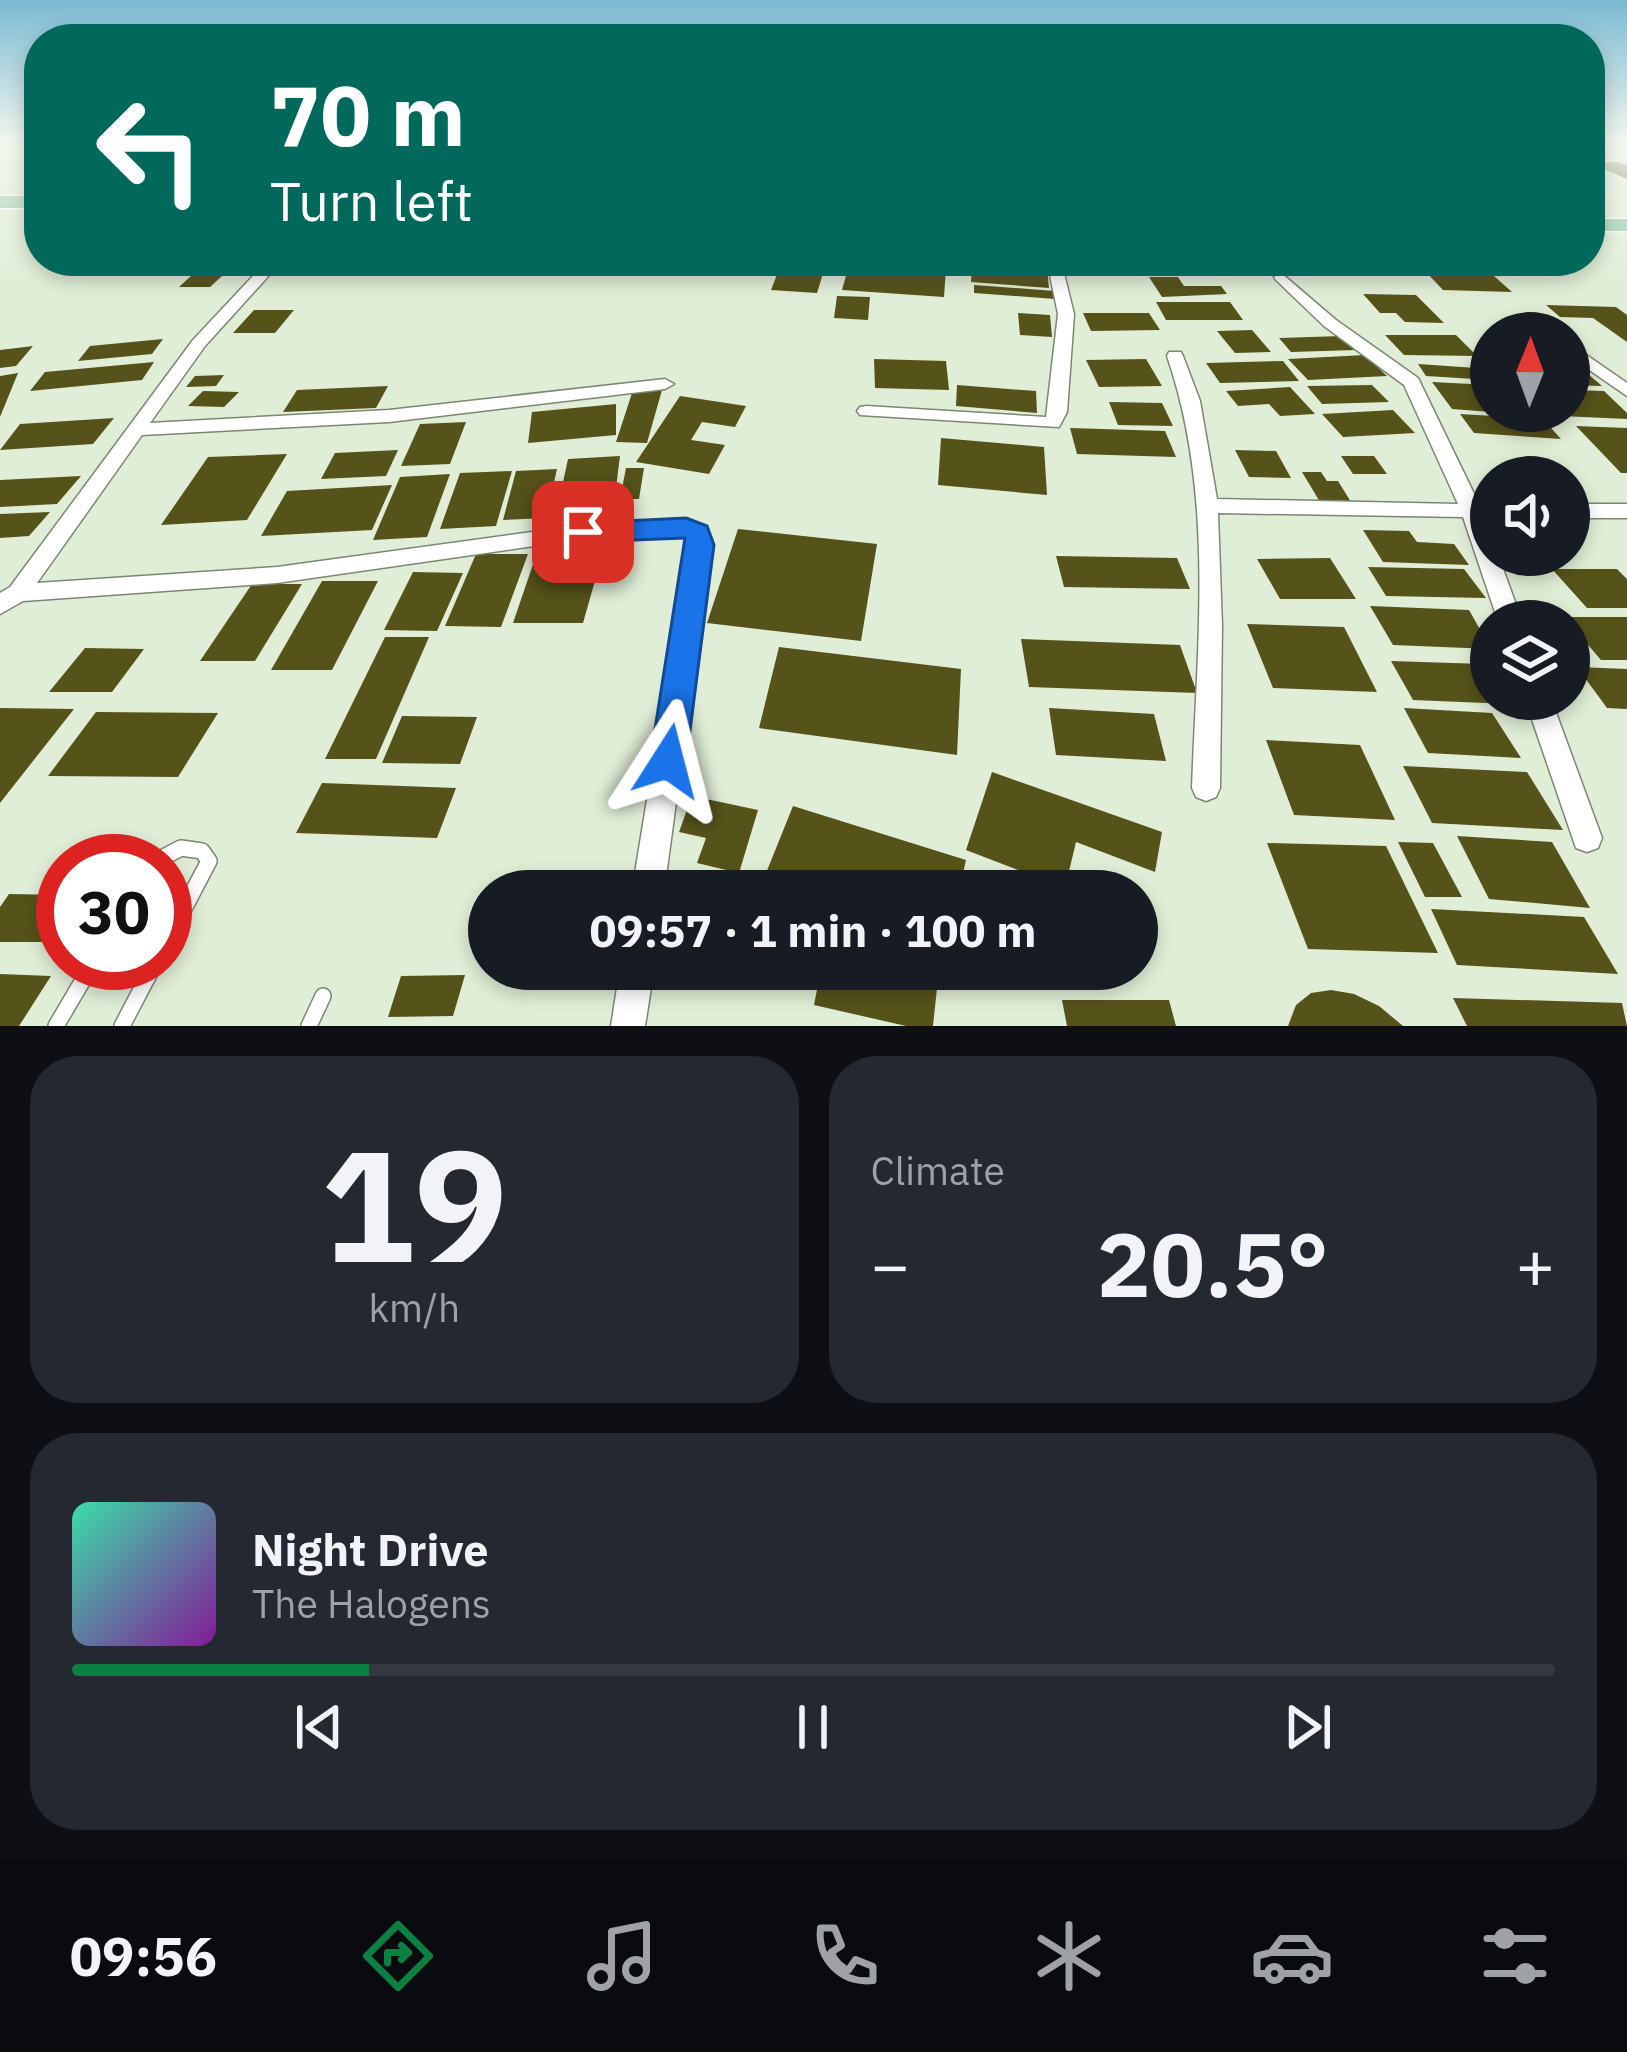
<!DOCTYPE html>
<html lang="en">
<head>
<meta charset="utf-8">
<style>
  :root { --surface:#171b24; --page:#242831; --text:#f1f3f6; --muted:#9ea1a6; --line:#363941; --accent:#0b8043 }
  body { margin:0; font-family:"IBM Plex Sans",sans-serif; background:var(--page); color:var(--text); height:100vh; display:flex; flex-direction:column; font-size:45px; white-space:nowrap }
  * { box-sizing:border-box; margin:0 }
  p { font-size:39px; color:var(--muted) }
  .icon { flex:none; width:66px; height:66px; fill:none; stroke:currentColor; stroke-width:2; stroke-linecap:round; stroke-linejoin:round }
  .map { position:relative; height:1026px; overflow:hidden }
  .panel { display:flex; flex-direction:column; gap:30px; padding:30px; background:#0d0f14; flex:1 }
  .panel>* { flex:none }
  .banner { position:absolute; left:24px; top:24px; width:1581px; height:252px; border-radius:48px; box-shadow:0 6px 18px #0003; background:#00695c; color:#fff; overflow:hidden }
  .needle { width:78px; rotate:1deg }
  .tools { position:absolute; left:1470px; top:312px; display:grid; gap:24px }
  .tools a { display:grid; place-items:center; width:120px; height:120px; border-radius:50%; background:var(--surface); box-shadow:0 6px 18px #0003; font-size:60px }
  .speed { position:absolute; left:36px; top:834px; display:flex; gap:24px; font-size:60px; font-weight:700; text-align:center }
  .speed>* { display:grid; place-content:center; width:156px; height:156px; border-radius:50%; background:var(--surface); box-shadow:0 6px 18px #0003; line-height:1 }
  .speed .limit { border:18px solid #d22; background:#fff; color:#111 }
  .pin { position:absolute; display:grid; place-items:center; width:102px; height:102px; color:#fff; margin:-51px; border-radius:24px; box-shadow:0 6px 18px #0006 }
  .me { position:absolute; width:132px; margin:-66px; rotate:9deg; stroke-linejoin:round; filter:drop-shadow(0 0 9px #0008) }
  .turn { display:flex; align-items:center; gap:42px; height:252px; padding:0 48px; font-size:54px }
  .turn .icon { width:156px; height:156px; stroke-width:2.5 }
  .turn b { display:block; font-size:84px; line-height:102px }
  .big { font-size:90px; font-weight:800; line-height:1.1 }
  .panel .widget { flex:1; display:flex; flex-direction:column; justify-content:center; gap:18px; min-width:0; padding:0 42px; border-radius:48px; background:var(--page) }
  .panel .dial { align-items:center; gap:0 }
  .dial b { font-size:156px; line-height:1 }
  .song { display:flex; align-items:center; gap:36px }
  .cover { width:144px; height:144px; border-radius:18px; background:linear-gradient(135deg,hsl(160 70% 55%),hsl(290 70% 35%)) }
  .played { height:12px; border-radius:6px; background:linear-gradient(90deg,var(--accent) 20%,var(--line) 20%) }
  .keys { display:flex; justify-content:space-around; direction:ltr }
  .heat { display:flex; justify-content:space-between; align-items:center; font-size:66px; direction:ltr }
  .panel .tiles { flex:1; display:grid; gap:30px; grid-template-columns:1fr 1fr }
  .widget:last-child { grid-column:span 2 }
  .trip { position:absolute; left:468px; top:870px; width:690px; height:120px; border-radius:60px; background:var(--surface); box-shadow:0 6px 18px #0003; font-weight:800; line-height:120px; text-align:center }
  .menu { display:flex; height:192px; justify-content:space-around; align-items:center; background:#090b0e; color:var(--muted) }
  .menu .icon { width:84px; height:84px }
  .menu .current { color:var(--accent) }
  .menu b { font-size:54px; color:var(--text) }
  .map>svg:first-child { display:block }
</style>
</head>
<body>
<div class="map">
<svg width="1627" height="1026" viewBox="0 0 1627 1026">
  <rect width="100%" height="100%" fill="#e1eed7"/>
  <path fill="#56531a" d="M1618 162 1627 165V179L1590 163Z
    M850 261 946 268 944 297 842 290Z
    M972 263 1047 268 1049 288 971 282Z
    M781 264 825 267 817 293 771 290Z
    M203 265H234L210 287H179Z
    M1442 268 1494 276 1512 292 1443 290 1426 272 1448 273Z
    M1149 277H1178L1184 286H1221L1227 294 1162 297Z
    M974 285 1055 291V299L974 293Z
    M1363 294 1416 295 1444 323 1405 322 1396 313H1380Z
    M837 296 870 297 868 320 834 318Z
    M1156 302H1230L1243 320H1166Z
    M1546 305 1616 307 1627 315V342L1593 318 1560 317Z
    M254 310H294L275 333H233Z
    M1018 313 1050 315 1052 337 1020 335Z
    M1083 313H1149L1160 330 1091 331Z
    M1252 330 1271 352 1235 353 1217 331Z
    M1385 335H1456L1477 356 1404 355Z
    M1342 336 1356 350 1291 352 1279 338Z
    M163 339 152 354 78 361 90 346Z
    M33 346 16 366 0 368V350Z
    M1365 355 1387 376 1308 380 1288 359Z
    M874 359 946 361 949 390 875 388Z
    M1146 359 1162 386 1099 387 1086 360Z
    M1283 361 1299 381 1220 383 1206 363Z
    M154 362 142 380 30 391 45 372Z
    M1418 364 1491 369V380L1426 376Z
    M1569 368H1581L1602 386 1569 385Z
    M18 373 0 417V376Z
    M224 375 216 386 186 387 195 376Z
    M1432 382 1491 385V412L1452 409Z
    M957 385 1036 391 1037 413 956 406Z
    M1372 385 1389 402 1322 404 1307 386Z
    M388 386 376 408 283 412 297 390Z
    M1290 387 1315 414 1280 416 1269 404 1238 406 1226 391Z
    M633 390H662L647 443 616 442Z
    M1569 390 1604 391 1627 413V419L1561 416 1556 411H1569Z
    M203 391 239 392 224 407 188 406Z
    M680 396 746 406 735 427 702 422 691 440 725 445 709 474 636 462Z
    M1109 402 1162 403 1173 426 1118 425Z
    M616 404V435L528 443 532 412Z
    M1393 410 1415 433 1343 437 1322 414Z
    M1460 414 1543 419 1561 439 1474 433Z
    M114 418 93 444 0 450 20 424Z
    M466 422 450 464 401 466 420 424Z
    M1576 426 1627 428V473H1621Z
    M1070 428 1165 431 1176 457 1077 454Z
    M941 438 1044 447 1047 495 938 485Z
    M398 450 386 476 321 479 335 453Z
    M1235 450 1276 451 1291 478 1249 477Z
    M287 454 247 520 161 525 208 457Z
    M620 456 613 512 556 515 568 459Z
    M1341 456H1374L1387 474H1353Z
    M1501 465H1546L1557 477H1512Z
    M626 468H644L639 499H620Z
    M557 469 546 518 503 520 516 471Z
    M512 471 496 526 440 529 460 473Z
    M1302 472H1321L1327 481H1338L1351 502H1320Z
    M450 474 427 537 373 540 400 477Z
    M81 476 57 504 0 507V480Z
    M392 485 372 530 261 536 287 491Z
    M50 512 29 536 0 538V514Z
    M738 529 877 544 861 641 707 623Z
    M1363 530 1409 531 1417 542 1454 544 1469 565 1383 562Z
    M541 541 606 542 583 623H513Z
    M476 554H528L501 627 445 626Z
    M1056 556 1177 558 1190 589 1064 587Z
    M1330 558 1356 599H1280L1257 559Z
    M1368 567 1464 569 1486 598 1386 596Z
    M1552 569H1617L1627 579V608H1587Z
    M413 572 463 573 437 631 384 630Z
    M322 581H378L332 670H271Z
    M252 584H302L255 661H200Z
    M1370 606 1469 610 1491 649 1393 645Z
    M1564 617H1627V660H1601Z
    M1247 624 1344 627 1377 692 1273 688Z
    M385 637H429L376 759H325Z
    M1021 639 1180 645 1197 693 1029 687Z
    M779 647 961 669 957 755 759 728Z
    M85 648 144 649 112 692H49Z
    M1391 661 1483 664 1491 677V699H1506L1509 704 1413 700Z
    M1577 667 1627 669V709L1607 708Z
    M0 708 74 709 0 803Z
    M1049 708 1154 714 1166 761 1056 755Z
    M1404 708 1492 713 1521 758 1428 753Z
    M96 712 218 713 178 777 48 776Z
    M402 716 477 717 460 764 382 763Z
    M1266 740 1360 745 1395 820 1294 815Z
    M1403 766 1527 772 1563 830 1432 823Z
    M992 772 1162 832 1155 872 1076 842 1065 888 966 850Z
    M322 783 456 788 437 838 296 833Z
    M692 796 758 810 739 873 697 863 706 838 679 832Z
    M793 806 966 860 959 891 760 888Z
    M1457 836 1552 842 1590 908 1489 899Z
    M1398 842 1433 843 1462 897H1425Z
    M1267 843 1386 846 1438 953 1308 949Z
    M9 894 63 895V942H0V907Z
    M1431 909 1584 917 1618 974 1457 965Z
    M821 969H939L933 1026H906L814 1005Z
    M0 974 51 976 19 1026H0Z
    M465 975 453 1016 388 1017 401 976Z
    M1331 990 1354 994 1379 1006 1403 1026H1288L1296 1005 1311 993Z
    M1453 998 1622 1003 1627 1026H1467Z
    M1062 1000H1169L1176 1026H1067Z"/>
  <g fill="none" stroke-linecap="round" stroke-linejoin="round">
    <defs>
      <path id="lane" d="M156 861 181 848 202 851 209 861 165 945
        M56 1026 93 963
        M122 1026 155 963
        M309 1026 323 996"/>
      <path id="street" d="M267 261H282L205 346 150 423 389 410 665 379 674 384 665 389 389 422 142 435 37 583 277 567 583 525 694 522 706 528 711 545 664 891H632L689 545 688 537 683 534 583 539 277 583 23 601 0 614V593L10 587 193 340Z
        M1047 261H1061L1074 314 1067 412 1059 427 860 415 857 411 860 407 866 406 1046 417 1058 314Z
        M1281 273 1336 320 1418 378 1479 504H1491V518H1484L1491 536V555H1498L1522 621H1498L1463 517 1218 513 1222 626 1220 788 1216 797 1206 801 1196 797 1192 788C1197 644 1215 495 1167 356L1169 352H1181L1183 356 1200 401 1217 499 1458 504 1404 385 1324 326 1276 280 1274 277Z
        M1569 343 1627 383V396L1569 356Z
        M1569 504H1627V518H1569Z
        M1525 699H1551L1602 838 1598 848 1587 852 1576 848Z
        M620 969H654L645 1026H611Z"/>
      <path id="primary" d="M0 196H39V208H0Z
        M1590 219H1627V231H1590Z"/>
    </defs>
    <use href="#lane" stroke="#7c8773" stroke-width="18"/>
    <use href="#street" stroke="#7c8773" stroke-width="3"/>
    <use href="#primary" stroke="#fff" stroke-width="3"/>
    <use href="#lane" stroke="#fff" stroke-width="15"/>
    <use href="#street" fill="#fff" fill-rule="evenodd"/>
    <use href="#primary" fill="#95c8ab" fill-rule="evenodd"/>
  </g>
  <linearGradient id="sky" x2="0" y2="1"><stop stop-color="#7bb9d3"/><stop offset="0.5" stop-color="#f2f7ed"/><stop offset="1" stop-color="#f2f7ed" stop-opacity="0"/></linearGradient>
  <rect width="1627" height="286" fill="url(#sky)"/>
  <path fill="#1a73e8" stroke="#114b97" stroke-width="3" d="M686 518 707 526 714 545 686 761 681 772 668 777 655 772 650 761 685 538 583 542 569 532 583 523Z"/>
</svg>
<div class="tools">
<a><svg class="needle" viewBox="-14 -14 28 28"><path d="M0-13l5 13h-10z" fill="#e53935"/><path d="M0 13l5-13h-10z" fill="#9ea1a6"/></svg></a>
<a><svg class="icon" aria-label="sound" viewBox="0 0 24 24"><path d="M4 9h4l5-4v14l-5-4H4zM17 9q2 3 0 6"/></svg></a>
<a><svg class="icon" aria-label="layers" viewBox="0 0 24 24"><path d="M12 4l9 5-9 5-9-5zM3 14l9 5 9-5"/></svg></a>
</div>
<div class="speed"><div class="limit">30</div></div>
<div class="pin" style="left:583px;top:532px;background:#d93025"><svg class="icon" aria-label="arrive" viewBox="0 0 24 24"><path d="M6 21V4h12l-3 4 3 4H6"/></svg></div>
<svg class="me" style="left:668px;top:761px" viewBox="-20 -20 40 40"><path d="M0-17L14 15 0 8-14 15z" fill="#1a73e8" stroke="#fff" stroke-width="4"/></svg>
<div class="trip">09:57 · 1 min · 100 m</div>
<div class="banner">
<div class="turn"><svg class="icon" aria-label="left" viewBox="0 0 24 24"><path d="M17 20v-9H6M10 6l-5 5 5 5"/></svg><div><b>70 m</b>Turn left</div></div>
</div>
</div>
<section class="panel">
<div class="tiles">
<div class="widget dial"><b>19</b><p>km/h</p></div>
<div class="widget"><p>Climate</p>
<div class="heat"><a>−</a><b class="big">20.5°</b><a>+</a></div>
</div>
<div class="widget">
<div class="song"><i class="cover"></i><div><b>Night Drive</b><p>The Halogens</p></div></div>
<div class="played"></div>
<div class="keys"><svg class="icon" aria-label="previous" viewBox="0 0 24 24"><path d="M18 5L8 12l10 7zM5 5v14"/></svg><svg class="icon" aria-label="pause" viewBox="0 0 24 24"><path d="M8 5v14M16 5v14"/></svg><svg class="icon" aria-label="next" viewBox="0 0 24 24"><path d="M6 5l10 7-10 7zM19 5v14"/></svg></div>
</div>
</div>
</section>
<nav class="menu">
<b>09:56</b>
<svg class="icon current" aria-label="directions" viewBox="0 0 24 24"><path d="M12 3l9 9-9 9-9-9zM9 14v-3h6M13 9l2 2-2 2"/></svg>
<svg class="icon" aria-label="music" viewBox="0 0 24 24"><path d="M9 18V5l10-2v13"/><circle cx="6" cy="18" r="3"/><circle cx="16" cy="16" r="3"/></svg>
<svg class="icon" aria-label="phone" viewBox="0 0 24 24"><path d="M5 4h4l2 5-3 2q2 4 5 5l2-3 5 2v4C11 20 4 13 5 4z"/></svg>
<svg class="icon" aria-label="climate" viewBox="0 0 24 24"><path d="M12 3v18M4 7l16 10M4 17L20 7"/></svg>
<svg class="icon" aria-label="car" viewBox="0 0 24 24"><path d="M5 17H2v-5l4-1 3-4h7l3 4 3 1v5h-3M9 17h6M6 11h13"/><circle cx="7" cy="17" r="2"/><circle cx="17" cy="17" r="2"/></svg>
<svg class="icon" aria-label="filters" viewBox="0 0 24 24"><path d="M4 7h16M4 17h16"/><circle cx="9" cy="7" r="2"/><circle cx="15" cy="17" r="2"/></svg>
</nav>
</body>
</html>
